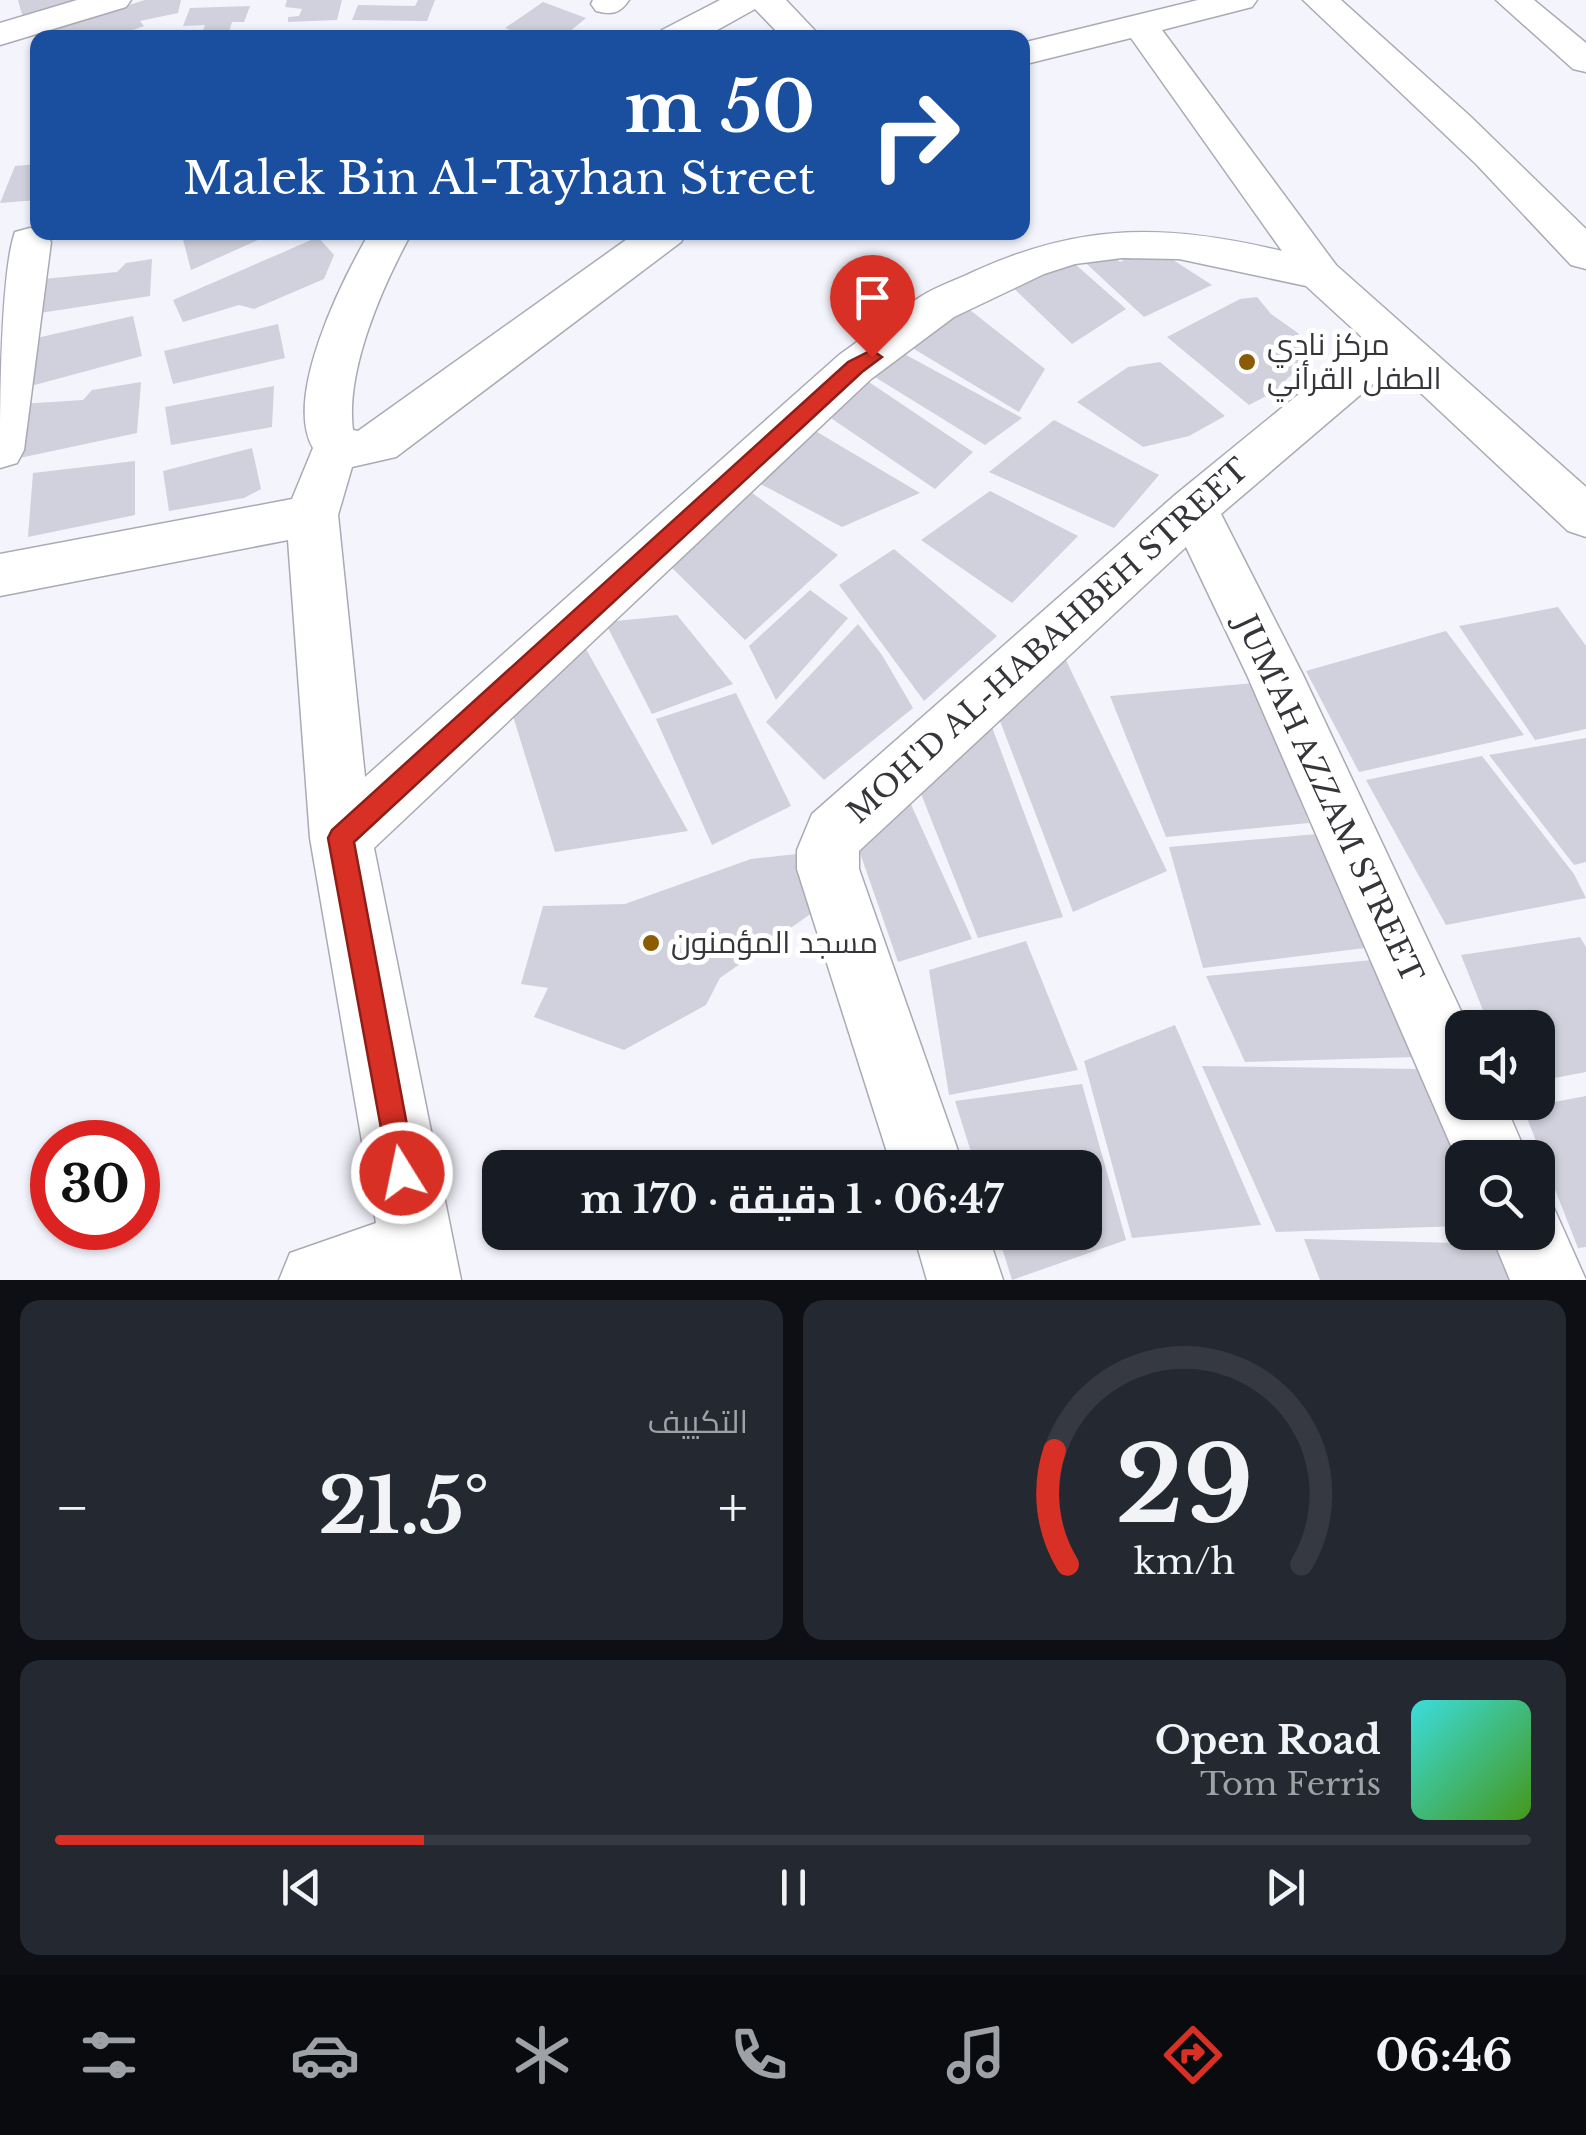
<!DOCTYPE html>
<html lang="ar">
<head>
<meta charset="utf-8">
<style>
  :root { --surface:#171b24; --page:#242831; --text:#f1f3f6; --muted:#9ea1a6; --line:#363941; --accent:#d93025 }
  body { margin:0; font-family:"Libre Baskerville",Cairo,serif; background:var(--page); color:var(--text); direction:rtl; height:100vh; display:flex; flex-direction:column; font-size:38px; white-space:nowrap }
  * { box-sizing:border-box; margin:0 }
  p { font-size:32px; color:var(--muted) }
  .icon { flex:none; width:55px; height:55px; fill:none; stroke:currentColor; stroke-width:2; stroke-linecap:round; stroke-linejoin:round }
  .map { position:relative; height:1280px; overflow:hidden; direction:ltr }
  .sheet { display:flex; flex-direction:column; gap:20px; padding:20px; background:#0d0f14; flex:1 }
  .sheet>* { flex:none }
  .top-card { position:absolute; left:30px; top:30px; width:1000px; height:210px; border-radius:20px; box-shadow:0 2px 8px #0004; direction:rtl; background:#1a4fa0; color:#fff; overflow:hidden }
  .fabs { position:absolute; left:1445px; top:1010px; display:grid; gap:20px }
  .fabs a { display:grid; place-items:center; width:110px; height:110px; border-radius:20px; background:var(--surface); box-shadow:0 2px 8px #0004; font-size:50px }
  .speed { position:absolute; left:30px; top:1120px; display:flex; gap:20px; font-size:50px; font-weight:700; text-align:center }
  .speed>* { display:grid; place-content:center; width:130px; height:130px; border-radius:50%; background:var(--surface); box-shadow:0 2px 8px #0004; line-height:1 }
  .speed .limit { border:15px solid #d22; background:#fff; color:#111 }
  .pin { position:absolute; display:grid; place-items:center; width:85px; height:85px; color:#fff; margin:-102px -42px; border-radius:50% 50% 50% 0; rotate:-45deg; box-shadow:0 0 10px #0007 }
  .pin .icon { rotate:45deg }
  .me { position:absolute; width:110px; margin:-55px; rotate:350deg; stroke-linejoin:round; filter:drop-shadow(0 0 8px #0008) }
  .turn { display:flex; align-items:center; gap:35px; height:210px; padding:0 50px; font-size:45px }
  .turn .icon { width:130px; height:130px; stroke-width:2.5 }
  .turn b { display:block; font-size:70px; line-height:85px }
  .big { font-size:75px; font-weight:700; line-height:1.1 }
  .sheet .card { flex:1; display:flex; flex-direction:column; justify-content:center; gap:15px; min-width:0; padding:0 35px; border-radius:20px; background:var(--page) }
  .sheet .dial { align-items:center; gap:0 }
  .dial svg { height:260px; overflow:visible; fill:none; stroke:var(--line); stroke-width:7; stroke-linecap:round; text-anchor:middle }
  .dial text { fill:var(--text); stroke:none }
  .song { display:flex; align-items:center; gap:30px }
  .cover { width:120px; height:120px; border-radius:15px; background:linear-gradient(135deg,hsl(180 70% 55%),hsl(100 70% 35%)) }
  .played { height:10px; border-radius:5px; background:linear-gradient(90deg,var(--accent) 25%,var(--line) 25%) }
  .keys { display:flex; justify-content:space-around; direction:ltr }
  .heat { display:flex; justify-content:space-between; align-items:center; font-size:55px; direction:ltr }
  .sheet .tiles { flex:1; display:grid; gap:20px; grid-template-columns:1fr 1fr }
  .card:last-child { grid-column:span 2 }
  .trip { position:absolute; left:482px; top:1150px; width:620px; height:100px; border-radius:20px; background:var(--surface); box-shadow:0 2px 8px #0004; font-weight:700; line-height:100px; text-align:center; direction:rtl }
  .tab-bar { display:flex; height:160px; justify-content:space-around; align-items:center; background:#090b0e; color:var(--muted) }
  .tab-bar .icon { width:70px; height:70px }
  .tab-bar .selected { color:var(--accent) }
  .tab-bar b { font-size:45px; color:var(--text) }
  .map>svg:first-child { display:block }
</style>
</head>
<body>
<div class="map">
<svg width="1586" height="1280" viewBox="0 0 1586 1280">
  <rect width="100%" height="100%" fill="#f4f4fd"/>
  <path fill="#d1d1dd" d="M18 0H80L24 22Z
    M145 0H181L178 13 140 21 144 26 111 38H44L38 33Z
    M287 0H342L337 20 288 22V17L299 16 302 9 285 7Z
    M418 0H435L427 21 352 20 358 5 415 6Z
    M543 2 586 18 562 38H518L521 34 505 28Z
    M250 6 244 22H232L229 32 202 33 205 25 183 26 190 8Z
    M38 164V200L0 203 15 166Z
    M181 232H276L191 270Z
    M318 237 334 255 324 279 254 309 239 305 183 322 173 300Z
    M1153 247 1212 285 1144 317 1077 255 1108 250 1120 262Z
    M1067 257 1126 309 1072 344 1004 279Z
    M152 259 150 296 40 313 43 279 117 272 126 263Z
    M1257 297 1271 314 1298 333 1304 350 1293 373 1274 392 1249 405 1167 337 1240 299Z
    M961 303 1045 369 1019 412 904 343Z
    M133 316 142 356 31 386 28 340Z
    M278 324 285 358 173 384 164 351Z
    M897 350 1022 418 985 445 870 374Z
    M1160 362 1225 416 1189 436 1143 447 1077 402 1128 367Z
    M863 378 973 452 935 489 825 414Z
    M141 382 137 433 15 459 20 404 83 400 92 390Z
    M274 386 272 427 171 445 165 407Z
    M1054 420 1159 475 1114 528 989 472Z
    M807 426 920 493 842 527 749 478Z
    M252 448 261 489 244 498 169 511 163 471Z
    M135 461V515L28 537 33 473Z
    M741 485 838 555 745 640 665 561Z
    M990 491 1078 536 1012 603 921 540Z
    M894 549 997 636 924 701 839 585Z
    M810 590 848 618 776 700 749 646Z
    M1558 607 1586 646V729L1535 740 1459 626Z
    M677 615 733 684 652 714 605 622Z
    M858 624 882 655 913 708 824 780 766 722Z
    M1446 631 1524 735 1359 772 1306 671Z
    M586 649 688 831 555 852 513 716Z
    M1064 656 1167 871 1073 912 1000 721Z
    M1254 683 1309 823 1166 837 1110 696Z
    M736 693 791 806 712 845 656 719Z
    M992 727 1063 917 978 938 916 781Z
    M1586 738V862L1574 865 1489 755Z
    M1482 756 1574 874 1586 898 1446 925 1366 780Z
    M904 789 972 939 898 962 852 830Z
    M1317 834 1365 948 1203 968 1169 847Z
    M797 854 819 908 720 978 706 1005 624 1050 534 1017 548 988 521 984 543 906 625 904 751 859Z
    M1580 937 1586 947V1072L1538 1081V1028H1490L1461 955Z
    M1026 941 1078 1070 949 1095 929 970Z
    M1372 960 1416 1057 1245 1062 1206 976Z
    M1175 1025 1261 1225 1132 1238 1084 1061Z
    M1202 1066 1420 1069 1462 1158V1226L1276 1232Z
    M1082 1084 1126 1240 1012 1280 997 1232H1085V1168H976L955 1101Z
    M1586 1096V1247L1578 1248 1523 1108Z
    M1304 1239 1495 1244 1512 1280H1320Z"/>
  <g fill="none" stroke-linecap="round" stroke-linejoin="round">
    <defs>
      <path id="minor" d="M77 0H131L126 7 0 45V23Z
        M593 0H629C620 14 611 15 596 11L591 4Z
        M720 0H786L822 38H783L755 9 703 38H657L662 30Z
        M1198 0H1257L1252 7 1162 30 1336 265 1586 487V537L1568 531 1393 367 1221 514 1303 675 1469 1028H1462V1102H1504L1528 1158H1462V1171L1247 675 1186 547 859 851V869L964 1168H892L797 869V850L812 814 1175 495 1365 340 1306 286 1179 259 1122 258 1075 264 1044 274 954 317 871 379 374 848 461 1280H279L290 1253 376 1223 310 838 288 540 0 596V554L292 499 313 448C283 397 342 280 370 232H412C383 285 345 370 353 430L358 431 637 232H687L681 242 396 457 352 467 338 515 365 777 839 355C866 336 892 315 920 297 937 286 957 280 975 271 1084 222 1168 224 1282 251L1131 38 1022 65V43Z
        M1303 0H1341L1470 116 1586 229V269L1571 265 1476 164Z
        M1496 0H1534L1586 43V72L1573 69Z
        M30 228 45 232 51 242 24 450 17 463 0 468C0 415 0 274 15 232Z
        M1538 1199 1553 1206 1586 1280H1510L1490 1232H1538Z
        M913 1232H987L1003 1280H927Z"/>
    </defs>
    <use href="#minor" stroke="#aaaab5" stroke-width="3"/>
    <use href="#minor" fill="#fff" fill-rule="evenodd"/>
  </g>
  <path fill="#d93025" stroke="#8d1f18" stroke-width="2.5" d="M872 350 882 357 862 372 354 842 416 1173 412 1183 402 1188 391 1183 328 838 332 830 848 362Z"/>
  <g fill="#8c5b04" stroke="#fff" stroke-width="4">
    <circle cx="1247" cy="362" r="10"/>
    <circle cx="651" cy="943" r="10"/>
  </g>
  <g text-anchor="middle" stroke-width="10" stroke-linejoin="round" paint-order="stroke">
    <g font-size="30" fill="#35353a" stroke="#fff" text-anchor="start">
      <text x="1267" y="355">مركز نادي<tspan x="1267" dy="34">الطفل القرأني</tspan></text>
      <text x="671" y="953">مسجد المؤمنون</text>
    </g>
    <g font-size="30" fill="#35353a" stroke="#fff">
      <text transform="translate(1048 641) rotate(-42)" y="10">MOH'D AL-HABAHBEH STREET</text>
      <text transform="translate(1329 799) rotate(65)" y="10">JUM'AH AZZAM STREET</text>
    </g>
  </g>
</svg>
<div class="fabs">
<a><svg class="icon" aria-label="sound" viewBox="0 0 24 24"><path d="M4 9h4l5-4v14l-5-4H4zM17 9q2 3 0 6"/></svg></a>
<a><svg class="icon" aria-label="search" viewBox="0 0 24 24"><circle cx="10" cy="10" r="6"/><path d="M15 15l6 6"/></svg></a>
</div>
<div class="speed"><div class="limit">30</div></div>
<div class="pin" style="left:872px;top:357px;background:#d93025"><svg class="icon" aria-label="arrive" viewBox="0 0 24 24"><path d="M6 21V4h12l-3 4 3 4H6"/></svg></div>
<svg class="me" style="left:402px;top:1173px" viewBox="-20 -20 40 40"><circle r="17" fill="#d93025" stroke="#fff" stroke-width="3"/><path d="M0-11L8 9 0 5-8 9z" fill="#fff"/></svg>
<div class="trip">06:47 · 1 دقيقة · 170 m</div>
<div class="top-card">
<div class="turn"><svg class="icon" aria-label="right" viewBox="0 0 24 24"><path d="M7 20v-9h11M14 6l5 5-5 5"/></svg><div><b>50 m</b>Malek Bin Al-Tayhan Street</div></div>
</div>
</div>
<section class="sheet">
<div class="tiles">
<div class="card dial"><svg viewBox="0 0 100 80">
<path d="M14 69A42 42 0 1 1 86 69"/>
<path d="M14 69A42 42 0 0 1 10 34" stroke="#d93025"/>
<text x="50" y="56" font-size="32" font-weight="700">29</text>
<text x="50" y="72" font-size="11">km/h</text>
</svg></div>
<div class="card"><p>التكييف</p>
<div class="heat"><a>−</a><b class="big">21.5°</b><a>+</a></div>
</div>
<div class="card">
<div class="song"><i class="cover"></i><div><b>Open Road</b><p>Tom Ferris</p></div></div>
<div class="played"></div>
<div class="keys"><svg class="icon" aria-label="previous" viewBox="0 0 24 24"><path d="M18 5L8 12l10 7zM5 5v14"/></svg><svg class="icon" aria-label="pause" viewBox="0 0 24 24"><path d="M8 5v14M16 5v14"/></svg><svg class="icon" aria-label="next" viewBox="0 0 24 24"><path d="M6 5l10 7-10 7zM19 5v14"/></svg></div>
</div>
</div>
</section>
<nav class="tab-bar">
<b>06:46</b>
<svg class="icon selected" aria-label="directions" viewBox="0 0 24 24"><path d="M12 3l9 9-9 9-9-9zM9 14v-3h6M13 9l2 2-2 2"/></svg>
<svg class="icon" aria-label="music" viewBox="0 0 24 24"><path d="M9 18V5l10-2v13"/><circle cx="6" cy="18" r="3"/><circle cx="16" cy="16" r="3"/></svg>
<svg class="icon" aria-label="phone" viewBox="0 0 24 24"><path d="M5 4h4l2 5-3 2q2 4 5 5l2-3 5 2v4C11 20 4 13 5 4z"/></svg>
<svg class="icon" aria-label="climate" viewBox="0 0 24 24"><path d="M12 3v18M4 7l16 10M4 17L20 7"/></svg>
<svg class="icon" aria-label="car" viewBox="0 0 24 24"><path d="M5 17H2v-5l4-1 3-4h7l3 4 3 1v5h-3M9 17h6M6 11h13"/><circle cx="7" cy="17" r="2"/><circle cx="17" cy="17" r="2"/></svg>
<svg class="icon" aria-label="filters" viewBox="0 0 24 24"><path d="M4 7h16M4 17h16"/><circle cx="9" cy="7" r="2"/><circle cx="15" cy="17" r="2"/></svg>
</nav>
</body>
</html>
